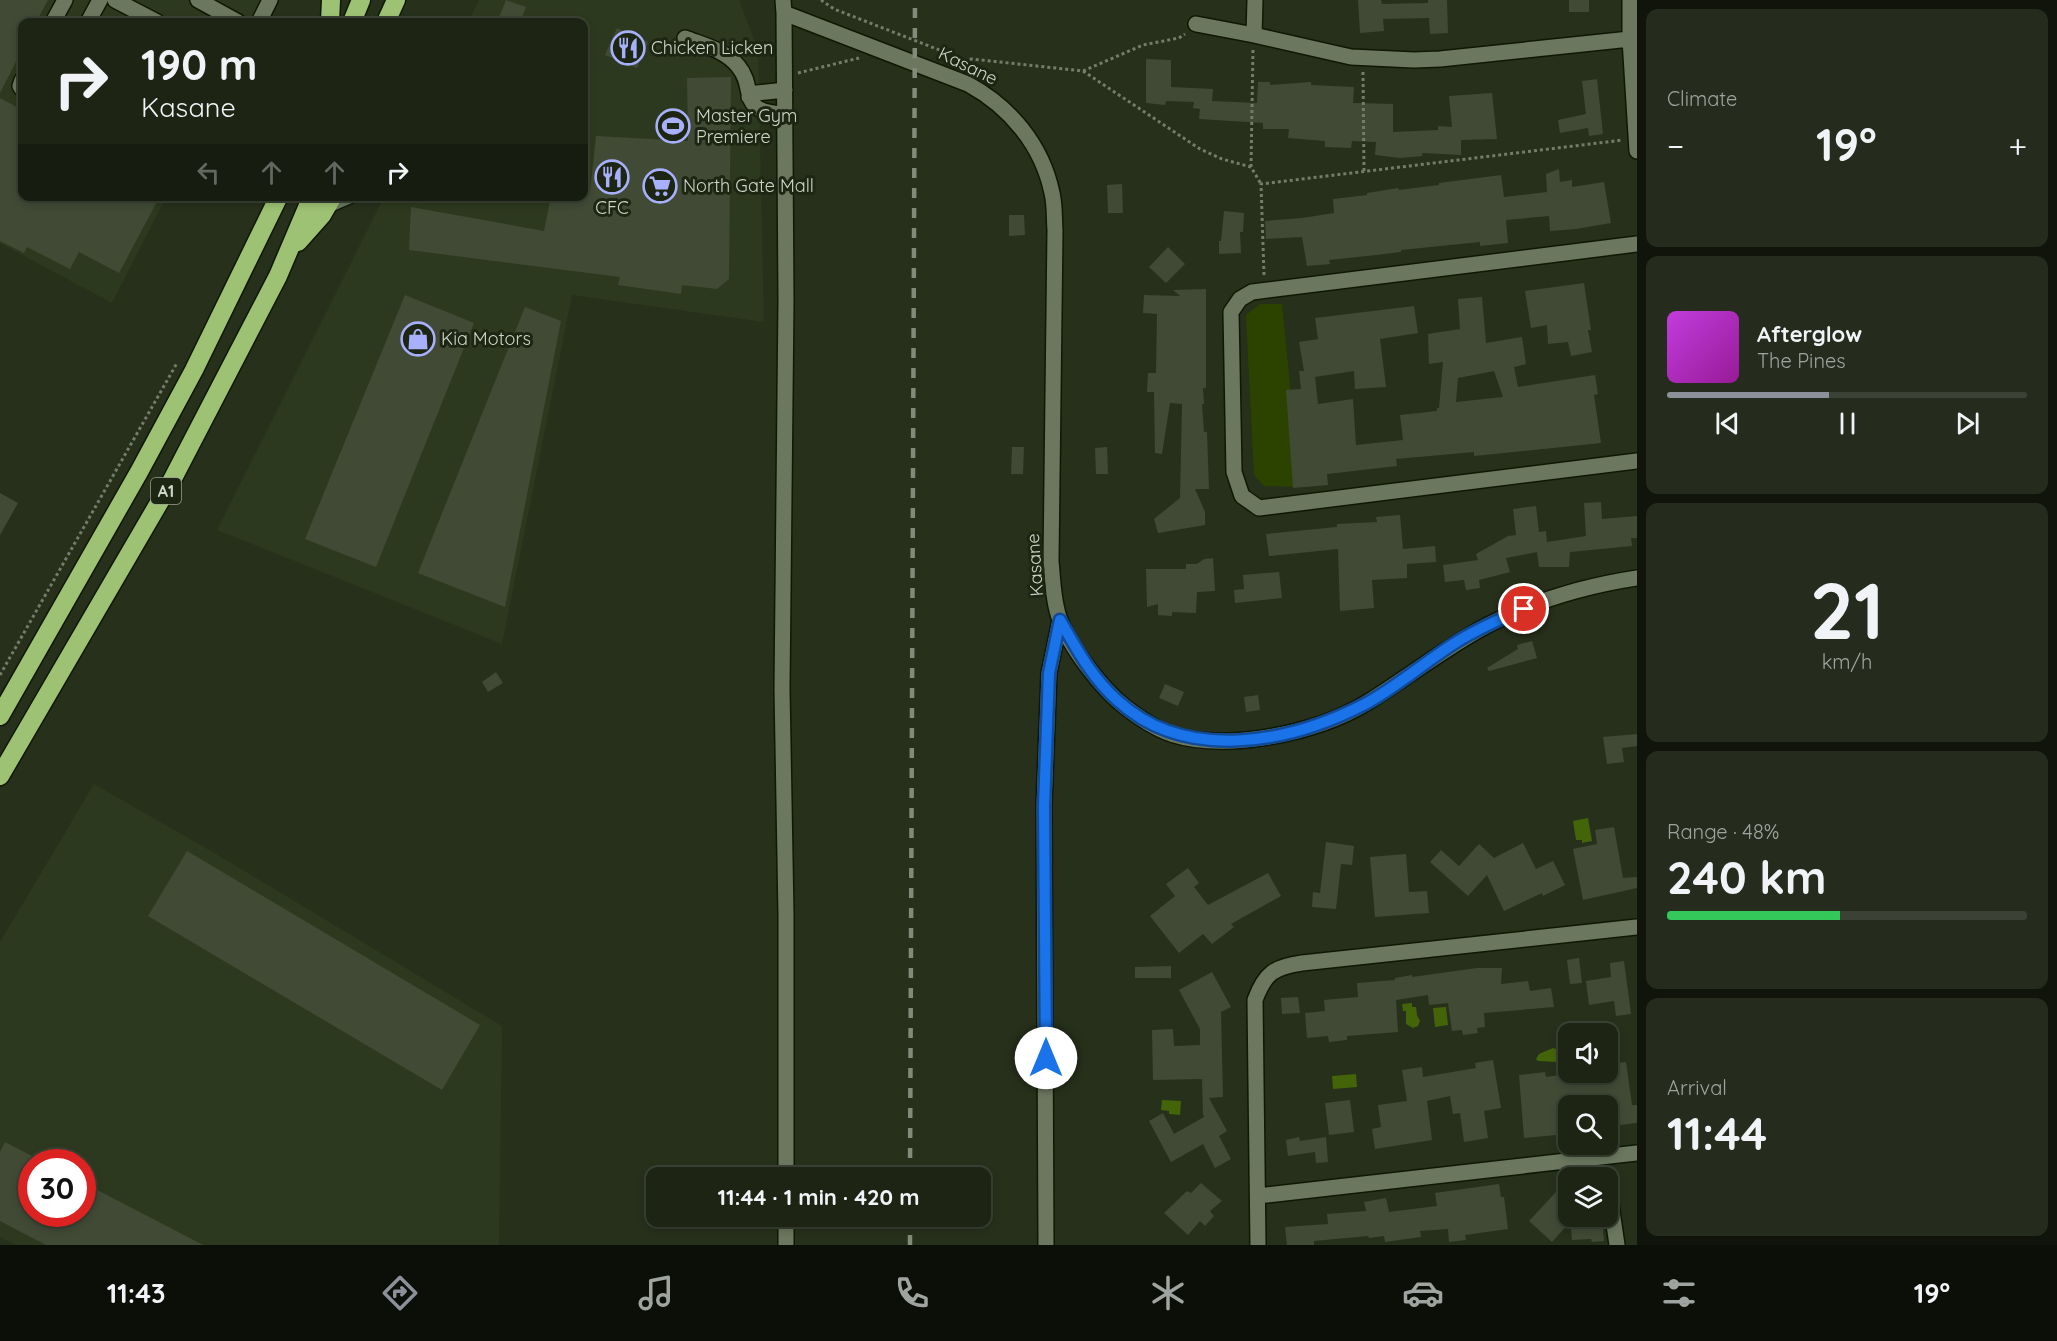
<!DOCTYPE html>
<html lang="en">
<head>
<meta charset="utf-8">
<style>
  :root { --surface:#1d2414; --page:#252c1d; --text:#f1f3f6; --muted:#a0a4a0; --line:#3b4134; --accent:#8c9099 }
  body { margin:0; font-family:Quicksand,sans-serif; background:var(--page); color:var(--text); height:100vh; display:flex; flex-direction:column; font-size:22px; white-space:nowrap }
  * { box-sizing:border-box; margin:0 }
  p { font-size:20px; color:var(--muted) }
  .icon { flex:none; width:33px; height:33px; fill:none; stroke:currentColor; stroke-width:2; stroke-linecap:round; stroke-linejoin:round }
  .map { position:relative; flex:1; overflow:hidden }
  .side { display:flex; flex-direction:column; gap:9px; padding:9px; background:#10140b; width:420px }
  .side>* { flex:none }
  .banner { position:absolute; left:18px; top:18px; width:570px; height:183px; border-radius:12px; box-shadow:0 3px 9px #0003,0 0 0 2px var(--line); background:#1d2414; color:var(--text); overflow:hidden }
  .tools { position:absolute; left:1558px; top:1023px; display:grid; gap:12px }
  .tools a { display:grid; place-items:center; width:60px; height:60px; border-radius:12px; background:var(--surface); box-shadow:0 3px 9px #0003,0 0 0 2px var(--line); font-size:30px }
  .speed { position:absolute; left:18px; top:1149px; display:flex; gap:12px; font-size:30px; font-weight:700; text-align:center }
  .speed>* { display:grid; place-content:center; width:78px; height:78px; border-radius:50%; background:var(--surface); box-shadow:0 3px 9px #0003,0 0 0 2px var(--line); line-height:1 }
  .speed .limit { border:9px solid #d22; background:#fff; color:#111 }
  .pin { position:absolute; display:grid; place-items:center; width:51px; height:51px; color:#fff; margin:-26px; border:3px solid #fff; border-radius:50%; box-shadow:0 2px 6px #0007 }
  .me { position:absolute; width:66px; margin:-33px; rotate:0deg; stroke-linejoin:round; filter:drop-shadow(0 0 4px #0008) }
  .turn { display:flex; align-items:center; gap:21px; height:126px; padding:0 24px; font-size:27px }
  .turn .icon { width:78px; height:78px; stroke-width:2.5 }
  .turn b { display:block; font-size:42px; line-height:51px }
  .lanes { display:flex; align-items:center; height:57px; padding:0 24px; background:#0003; justify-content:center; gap:30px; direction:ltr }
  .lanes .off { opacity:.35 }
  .big { font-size:45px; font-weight:700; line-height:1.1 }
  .side .widget { flex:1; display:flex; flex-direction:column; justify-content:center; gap:9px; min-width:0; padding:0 21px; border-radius:12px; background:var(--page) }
  .side .dial { align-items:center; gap:0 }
  .dial b { font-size:78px; line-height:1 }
  .song { display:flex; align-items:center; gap:18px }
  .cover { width:72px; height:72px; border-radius:9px; background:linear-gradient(135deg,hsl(290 70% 55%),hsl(300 70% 35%)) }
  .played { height:6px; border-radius:3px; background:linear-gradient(90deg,var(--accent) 45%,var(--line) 45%) }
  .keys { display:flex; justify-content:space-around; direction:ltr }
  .heat { display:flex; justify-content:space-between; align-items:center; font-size:33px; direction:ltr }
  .charge { height:9px; border-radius:4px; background:linear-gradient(90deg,#34c759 48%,var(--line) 0) }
  .trip { position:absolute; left:646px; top:1167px; width:345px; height:60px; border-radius:12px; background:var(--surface); box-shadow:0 3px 9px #0003,0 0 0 2px var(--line); font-weight:700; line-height:60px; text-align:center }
  .tabs { display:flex; height:96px; justify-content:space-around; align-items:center; background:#0c0e08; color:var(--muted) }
  .tabs .icon { width:42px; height:42px }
  .tabs .selected { color:var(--accent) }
  .tabs b { font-size:27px; color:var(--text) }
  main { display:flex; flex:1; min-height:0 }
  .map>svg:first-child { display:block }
</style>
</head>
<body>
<main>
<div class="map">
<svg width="1637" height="1245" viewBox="0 0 1637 1245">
  <rect width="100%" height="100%" fill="#27301b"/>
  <path fill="#2d391e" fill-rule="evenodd" d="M0 0H266L255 22H22V196L166 197 112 303 0 243Z
    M479 0H739L758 50 764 322 572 295 502 644 217 530 384 197 584 196V22H468Z
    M94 784 211 851 502 1026 499 1245H15L0 1237V942ZM32 1162H82V1214H32Z"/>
  <path fill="#2c4300" d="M1260 304H1282L1300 487 1264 486 1254 475 1246 315Z"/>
  <path fill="#44640a" d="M1588 818 1592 841 1582 843V840H1576L1573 821Z
    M1412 1003V1007H1416L1417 1015 1420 1021 1418 1026 1413 1028 1406 1024V1011H1403L1402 1004Z
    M1446 1007 1448 1025 1435 1027 1433 1008Z
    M1553 1048 1559 1050 1561 1055 1557 1062 1538 1061 1536 1059 1539 1054Z
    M1356 1074 1357 1087 1333 1089 1332 1076Z
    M1162 1100 1181 1101 1180 1115 1169 1114V1111L1161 1110Z"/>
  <path fill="#404a35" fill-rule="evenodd" d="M0 0H48L36 22H22V50L0 93Z
    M506 0 526 7 520 22H497Z
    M1358 0H1381L1382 4 1428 3V0H1447L1448 33 1430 34 1429 18 1383 19 1384 31 1360 33Z
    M1569 0H1589V12H1569Z
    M617 28 648 42 637 68 605 55Z
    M1146 59 1171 60V87L1213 89 1212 101 1257 103 1258 82H1270V85L1311 82V85L1354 87 1353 103 1393 104V132L1438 130V126L1452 127 1449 96 1492 93 1497 139 1461 140V155L1422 153V156L1400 158 1375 155 1376 142 1352 141 1351 148 1325 147V141L1288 138 1289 129H1263V123L1199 119 1200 109 1193 108 1194 102 1166 101 1165 105 1146 103Z
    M731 77 729 279 717 289 682 285 681 294 618 285 620 277 409 250 411 207 544 231 551 196H584V190L590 191 596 136 688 141 687 78Z
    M1597 79 1603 134 1589 136 1588 128 1560 133 1558 120 1586 114 1582 81Z
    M0 98 22 110V196H160L119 273 79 252 70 269 27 247 24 253 0 241Z
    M1559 169 1560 182 1572 180V187L1604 182 1611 223 1576 229 1550 231 1549 216 1506 220 1508 243 1480 246V242L1401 250V252L1376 255 1329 260 1330 264 1307 266 1302 237 1266 239 1265 221 1302 218 1334 213 1333 199 1367 195V193L1398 188 1399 190 1439 185V183L1501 175 1504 197 1547 192 1546 174Z
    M1122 184 1123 213H1108L1107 185Z
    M1224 211 1244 213 1243 232H1240L1241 253 1219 254V241H1221Z
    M1009 215H1024L1025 235 1009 236Z
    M1168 247 1185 264 1166 283 1149 267Z
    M1584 283 1591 330H1588L1592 352 1571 356 1568 342 1548 344 1547 325 1531 328 1525 291Z
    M1206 289V388H1203L1204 404H1202L1204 432H1207L1209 489H1195L1205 512V525L1158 533 1154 519 1180 498 1182 404 1170 403 1162 454 1155 453 1154 392H1147L1148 373H1156L1157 314 1143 313 1144 295 1180 296 1173 290Z
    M405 295 474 323 376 567 305 539Z
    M1482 297 1486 343 1522 337 1526 364 1514 367 1518 387 1595 375 1598 394 1594 395 1601 443 1474 456V452L1396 459 1397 466 1327 474 1328 485 1293 488 1286 390 1301 389 1299 371H1304L1299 342 1318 339 1315 318 1414 306 1418 333 1380 339 1386 387 1355 389 1354 371 1315 377 1318 404 1353 399 1356 445 1403 440 1400 415 1437 411V408H1439L1443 362 1429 364 1428 334 1460 329 1458 299ZM1494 371 1503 397 1456 402 1458 378Z
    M525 307 561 321 505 607 418 573Z
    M1012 447H1024L1023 474H1011Z
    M1107 447 1108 474H1096L1095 448Z
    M0 493 18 503 0 535Z
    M1601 502 1602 519 1637 516V538H1631L1632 546 1570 552 1569 567H1539L1537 552 1506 558 1510 572 1479 580 1480 588 1466 590 1464 580 1445 582 1443 565 1478 560 1476 554 1508 536 1516 535 1513 509 1536 506 1539 532 1546 531 1547 542 1586 536 1584 503Z
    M1400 515 1403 549 1435 546 1436 562 1407 564V578L1372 580 1374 608 1340 611 1338 549 1269 556 1266 534 1337 527V524L1377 522 1376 517Z
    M1213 558 1215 591 1197 592 1196 613 1172 612V616L1158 615V604L1147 607 1146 569H1186V564H1197L1204 559Z
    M1279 572 1282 598 1235 603 1234 590 1244 589 1243 575Z
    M1532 641 1537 658 1489 671 1487 668 1518 649 1517 645Z
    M496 672 503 683 488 692 482 682Z
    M1165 684 1184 692 1178 706 1159 698Z
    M1258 695 1260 710 1246 712 1244 697Z
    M1637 734V746L1622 748 1624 762 1607 764 1603 737Z
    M1614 827 1623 878 1637 877V888L1583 900 1573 849 1597 844 1595 830Z
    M1326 842 1354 846 1352 865 1341 864 1336 909 1312 907 1313 892 1320 893Z
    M1523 843 1536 869 1553 861 1565 885 1543 896 1542 893 1504 911 1487 875 1468 896 1430 862 1441 850 1459 866 1479 844 1494 858Z
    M187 851 480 1025 442 1090 148 916Z
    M1406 854 1409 892 1427 891 1429 913 1375 917 1370 857Z
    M1188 868 1199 883 1194 887 1208 905 1268 873 1281 896 1231 924 1234 927 1212 944 1203 934 1179 953 1150 916 1175 896 1166 884Z
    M1579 958 1582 983 1570 984 1567 960Z
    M1624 961 1631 1014 1616 1016 1614 1001 1589 1005 1586 981 1611 977 1610 963Z
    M1171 966V978H1135V967Z
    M1477 968H1502L1501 984 1528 981 1530 991 1551 988 1554 1007 1484 1013 1485 1027 1477 1028 1478 1033 1463 1035 1462 1030 1452 1031 1448 1003 1429 1005 1428 995 1396 1000 1398 1032 1347 1036V1040L1329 1042 1328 1036 1307 1038 1305 1013 1325 1011 1324 1000 1358 997 1357 983 1395 980V978L1412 975V977Z
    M1212 972 1231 1007 1221 1012 1223 1097 1209 1098 1227 1131 1219 1136 1231 1159 1215 1168 1203 1144 1171 1162 1149 1121 1163 1113 1174 1134 1204 1117 1203 1114 1202 1079 1153 1080 1152 1030 1173 1029 1174 1046 1200 1045V1029L1179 990Z
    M1298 997 1300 1013 1282 1014 1281 998Z
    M1493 1060 1501 1108 1484 1111 1488 1138 1464 1142 1460 1113 1453 1114 1450 1096 1427 1101 1432 1140 1375 1149 1372 1129 1381 1127 1378 1105 1407 1101 1402 1070 1422 1067 1423 1077 1476 1068 1475 1063Z
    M1626 1062 1632 1105H1637V1123L1612 1126 1611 1124H1608V1106H1569V1138L1557 1139 1556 1135 1524 1138 1519 1075 1545 1072 1546 1077 1580 1072H1608V1064Z
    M1350 1100 1354 1132 1329 1135 1325 1103Z
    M1299 1137 1300 1141 1326 1137 1328 1162 1316 1163 1315 1152 1288 1156 1286 1140Z
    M5 1142 32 1156V1214H82V1182L203 1245H46L0 1221V1152Z
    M1569 1178V1223L1552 1242 1529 1221Z
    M1201 1183 1222 1201 1210 1211 1214 1216 1205 1226 1200 1221 1188 1235 1164 1213 1187 1191 1191 1193Z
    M1499 1184 1501 1197H1504L1508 1229 1465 1235 1466 1240 1449 1242 1448 1229 1420 1231 1421 1237 1385 1242 1384 1236 1369 1238 1368 1236 1314 1241V1245H1287L1285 1227 1328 1224 1327 1214 1366 1211 1364 1202 1386 1198 1389 1212 1437 1206 1435 1193Z
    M1570 1216H1602L1604 1241 1592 1242 1591 1239 1572 1240Z"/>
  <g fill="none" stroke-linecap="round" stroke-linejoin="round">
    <defs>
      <path id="minor" d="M115 0 157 22
        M198 0 238 22
        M783 0 784 13 968 84C1010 107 1042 145 1052 193 1055 205 1054 218 1055 230L1051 561C1053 580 1053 602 1060 620 1070 647 1102 689 1124 706 1138 717 1154 728 1171 734 1227 752 1318 733 1368 702 1408 677 1445 648 1486 626 1533 601 1585 586 1637 578
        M1630 0V39L1637 151
        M784 13 786 300 782 689 786 915V1178
        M53 22 65 0
        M88 22 100 0
        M259 22 270 0
        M1196 24 1254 35 1351 57 1414 60 1440 59 1630 39
        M1254 35 1255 0
        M685 38C703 45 725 50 738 66 758 90 735 112 785 114
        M22 80 20 86 22 89
        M749 97 757 93 785 90
        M328 205 349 196
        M1637 244 1252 292 1240 299 1231 312 1234 472 1242 496 1259 508 1637 461
        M1608 1183 1617 1245
        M1258 1196 1637 1153
        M786 1245V1216
        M1046 1245 1044 806 1049 673 1060 620
        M1258 1245 1255 1000C1265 973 1274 967 1302 963L1637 927"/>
      <path id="highway" d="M330 22 331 0
        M352 22 361 0
        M386 22 396 0
        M298 242 322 215 333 196
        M0 716 139 472 194 370 279 196
        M0 776 170 484 278 276 312 196"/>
    </defs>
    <use href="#minor" stroke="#0f1805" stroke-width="18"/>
    <use href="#highway" stroke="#0f1805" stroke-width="21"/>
    <path stroke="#747c6b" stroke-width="3" stroke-dasharray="3 3" stroke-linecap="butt" d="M821 0 834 9 965 60
      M961 66 965 60 972 59 1083 71 1143 45 1179 38 1185 34
      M1083 71 1200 149 1222 159 1251 167 1261 184
      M1363 72 1364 172
      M798 73 859 58
      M1251 167 1253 49
      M1264 275 1261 184 1623 140
      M0 675 177 363"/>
    <use href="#minor" stroke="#6b775f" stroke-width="15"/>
    <use href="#highway" stroke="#9ec274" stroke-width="18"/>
    <path stroke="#828a79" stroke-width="4.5" stroke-dasharray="10 10" stroke-linecap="butt" d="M910 1178 915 0
      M910 1245V1216"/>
  </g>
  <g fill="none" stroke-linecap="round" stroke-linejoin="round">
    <defs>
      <path id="route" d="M1046 1058 1044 806 1049 673 1060 620C1077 650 1092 678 1118 701 1186 763 1290 743 1365 704 1395 688 1425 662 1455 643 1477 629 1500 619 1524 609"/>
    </defs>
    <use href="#route" stroke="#114b97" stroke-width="15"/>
    <use href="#route" stroke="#1a73e8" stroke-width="10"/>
  </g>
  <defs>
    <symbol id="restaurant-ring" viewBox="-11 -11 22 22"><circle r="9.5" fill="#1d2612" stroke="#a8b0fc" stroke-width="1.5"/><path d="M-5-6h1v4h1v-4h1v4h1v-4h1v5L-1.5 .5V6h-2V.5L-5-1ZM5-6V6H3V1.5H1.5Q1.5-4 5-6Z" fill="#a8b0fc"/></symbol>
    <symbol id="stadium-ring" viewBox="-11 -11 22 22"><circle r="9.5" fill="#1d2612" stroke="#a8b0fc" stroke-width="1.5"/><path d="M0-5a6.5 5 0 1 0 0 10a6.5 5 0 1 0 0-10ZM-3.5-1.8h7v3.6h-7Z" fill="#a8b0fc"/></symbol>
    <symbol id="supermarket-ring" viewBox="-11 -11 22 22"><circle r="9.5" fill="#1d2612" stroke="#a8b0fc" stroke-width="1.5"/><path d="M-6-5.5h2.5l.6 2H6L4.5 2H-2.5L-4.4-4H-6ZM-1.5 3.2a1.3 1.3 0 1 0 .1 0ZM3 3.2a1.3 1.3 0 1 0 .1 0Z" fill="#a8b0fc"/></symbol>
    <symbol id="shop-ring" viewBox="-11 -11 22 22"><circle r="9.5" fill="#1d2612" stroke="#a8b0fc" stroke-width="1.5"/><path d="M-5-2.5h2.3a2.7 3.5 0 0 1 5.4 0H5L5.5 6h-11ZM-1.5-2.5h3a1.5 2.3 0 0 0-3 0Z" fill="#a8b0fc"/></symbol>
  </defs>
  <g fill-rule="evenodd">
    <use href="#restaurant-ring" x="609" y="29" width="38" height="38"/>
    <use href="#stadium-ring" x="654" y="107" width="38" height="38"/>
    <use href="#restaurant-ring" x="593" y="158" width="38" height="38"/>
    <use href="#supermarket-ring" x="641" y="167" width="38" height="38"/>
    <use href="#shop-ring" x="399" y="320" width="38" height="38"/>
  </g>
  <g text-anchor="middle" stroke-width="6" stroke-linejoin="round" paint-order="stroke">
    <rect fill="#1d2612" stroke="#99a091" stroke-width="1.5" x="151" y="478" width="30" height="26" rx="4.5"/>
    <g font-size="16" font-weight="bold" fill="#ced5c8">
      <text x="166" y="497">A1</text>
    </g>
    <g font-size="18" fill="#ced5c8" stroke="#1d2612" text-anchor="start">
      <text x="651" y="54">Chicken Licken</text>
      <text x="696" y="122">Master Gym<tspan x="696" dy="21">Premiere</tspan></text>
      <text x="683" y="192">North Gate Mall</text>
      <text x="612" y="214" text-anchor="middle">CFC</text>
      <text x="441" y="345">Kia Motors</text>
    </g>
    <g font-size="18" fill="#ced5c8" stroke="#1d2612">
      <text transform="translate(968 66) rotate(26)" y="6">Kasane</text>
      <text transform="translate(1035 565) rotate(-94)" y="6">Kasane</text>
    </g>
  </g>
</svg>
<div class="tools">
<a><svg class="icon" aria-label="sound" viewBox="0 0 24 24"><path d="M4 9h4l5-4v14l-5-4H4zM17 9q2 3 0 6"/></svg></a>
<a><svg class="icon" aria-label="search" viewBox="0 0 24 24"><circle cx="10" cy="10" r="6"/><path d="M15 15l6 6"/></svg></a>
<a><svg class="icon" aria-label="layers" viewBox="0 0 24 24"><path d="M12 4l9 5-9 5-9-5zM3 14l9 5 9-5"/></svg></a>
</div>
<div class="speed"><div class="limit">30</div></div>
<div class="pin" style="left:1524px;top:609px;background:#d93025"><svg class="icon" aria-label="arrive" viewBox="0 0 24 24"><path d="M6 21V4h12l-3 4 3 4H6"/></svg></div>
<svg class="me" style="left:1046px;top:1058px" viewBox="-20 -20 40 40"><circle r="19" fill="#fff"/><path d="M0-13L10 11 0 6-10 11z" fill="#1a73e8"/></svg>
<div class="trip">11:44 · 1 min · 420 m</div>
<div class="banner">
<div class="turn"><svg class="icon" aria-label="right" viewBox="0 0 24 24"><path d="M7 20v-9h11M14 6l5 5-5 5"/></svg><div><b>190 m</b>Kasane</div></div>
<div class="lanes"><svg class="icon off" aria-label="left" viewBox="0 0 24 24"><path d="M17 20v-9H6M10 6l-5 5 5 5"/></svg><svg class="icon off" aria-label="ahead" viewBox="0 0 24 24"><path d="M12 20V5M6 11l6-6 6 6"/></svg><svg class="icon off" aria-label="ahead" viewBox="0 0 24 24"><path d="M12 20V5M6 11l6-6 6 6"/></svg><svg class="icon" aria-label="right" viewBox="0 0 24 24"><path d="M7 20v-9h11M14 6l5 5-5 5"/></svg></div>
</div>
</div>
<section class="side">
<div class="widget"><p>Climate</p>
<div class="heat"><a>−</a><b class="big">19°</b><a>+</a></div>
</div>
<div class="widget">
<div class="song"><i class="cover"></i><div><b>Afterglow</b><p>The Pines</p></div></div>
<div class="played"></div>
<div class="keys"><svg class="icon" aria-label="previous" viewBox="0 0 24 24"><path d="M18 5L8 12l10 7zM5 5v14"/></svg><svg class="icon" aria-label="pause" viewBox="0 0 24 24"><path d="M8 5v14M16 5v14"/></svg><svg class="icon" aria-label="next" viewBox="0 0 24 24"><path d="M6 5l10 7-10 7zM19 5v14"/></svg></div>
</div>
<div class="widget dial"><b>21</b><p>km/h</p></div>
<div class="widget"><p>Range · 48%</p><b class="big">240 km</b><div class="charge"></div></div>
<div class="widget"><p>Arrival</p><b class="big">11:44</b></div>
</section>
</main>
<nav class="tabs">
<b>11:43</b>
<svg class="icon selected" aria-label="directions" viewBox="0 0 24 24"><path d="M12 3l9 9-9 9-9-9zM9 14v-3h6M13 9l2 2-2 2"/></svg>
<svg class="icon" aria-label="music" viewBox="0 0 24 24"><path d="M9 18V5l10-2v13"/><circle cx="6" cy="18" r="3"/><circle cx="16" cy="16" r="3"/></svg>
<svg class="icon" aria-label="phone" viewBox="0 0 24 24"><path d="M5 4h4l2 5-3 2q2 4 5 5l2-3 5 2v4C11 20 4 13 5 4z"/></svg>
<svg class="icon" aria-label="climate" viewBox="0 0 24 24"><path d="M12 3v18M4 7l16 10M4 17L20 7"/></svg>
<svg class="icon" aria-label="car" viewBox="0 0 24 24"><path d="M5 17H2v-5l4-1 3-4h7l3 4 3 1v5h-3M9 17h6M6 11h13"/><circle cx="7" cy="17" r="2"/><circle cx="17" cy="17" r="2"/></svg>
<svg class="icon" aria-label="filters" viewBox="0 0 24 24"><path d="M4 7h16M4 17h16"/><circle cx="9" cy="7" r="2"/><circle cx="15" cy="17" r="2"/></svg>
<b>19°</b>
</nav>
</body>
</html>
